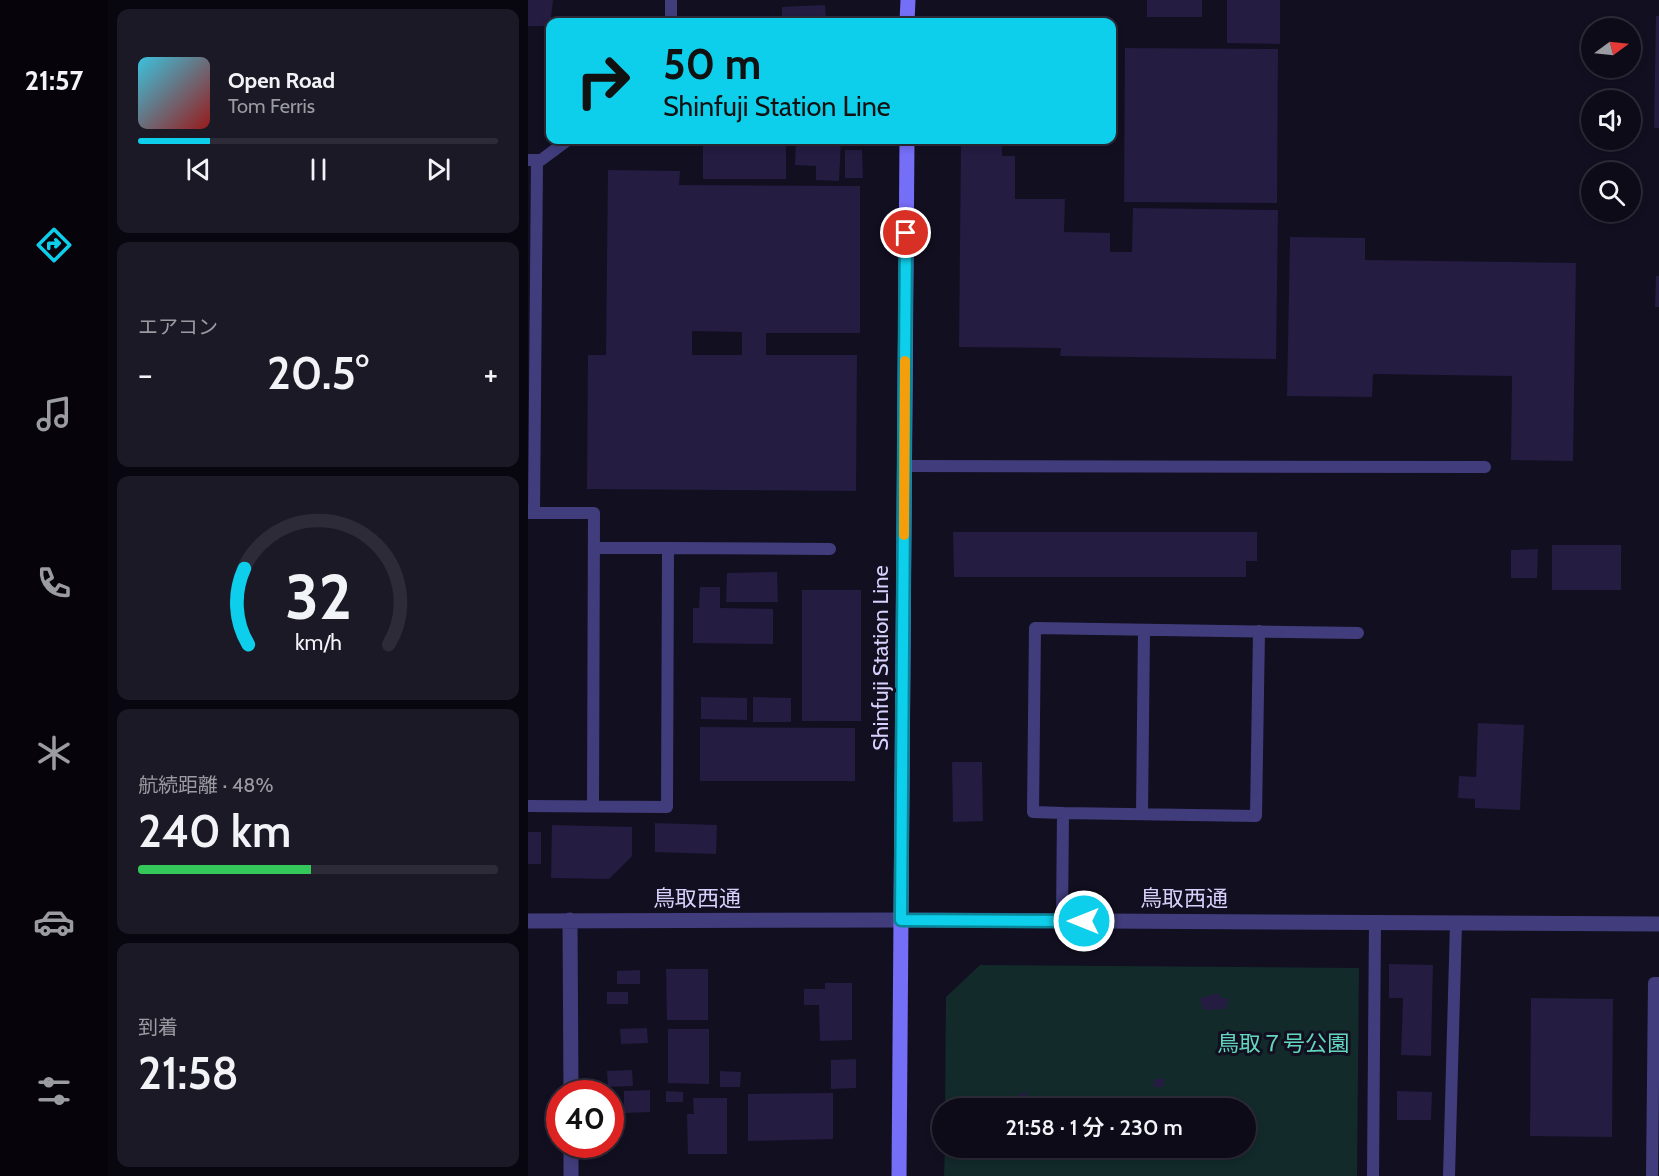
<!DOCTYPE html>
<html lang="ja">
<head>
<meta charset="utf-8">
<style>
  :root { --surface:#0e0b19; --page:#1c1926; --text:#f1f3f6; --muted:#9b9ba2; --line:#2e2b38; --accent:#0ecfeb }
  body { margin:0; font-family:Cabin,"Noto Sans JP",sans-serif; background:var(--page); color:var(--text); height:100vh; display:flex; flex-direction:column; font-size:22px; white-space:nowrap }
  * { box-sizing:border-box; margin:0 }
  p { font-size:20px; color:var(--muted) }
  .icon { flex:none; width:33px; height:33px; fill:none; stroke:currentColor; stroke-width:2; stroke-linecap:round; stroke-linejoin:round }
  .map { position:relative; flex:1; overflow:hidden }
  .details { display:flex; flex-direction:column; gap:9px; padding:9px; background:#08060e; width:420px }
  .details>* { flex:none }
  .top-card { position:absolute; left:18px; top:18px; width:570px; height:126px; border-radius:12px; box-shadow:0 3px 9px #0003,0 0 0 2px var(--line); background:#0ecfeb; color:#111; overflow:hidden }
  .needle { width:39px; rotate:75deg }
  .fabs { position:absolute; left:1053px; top:18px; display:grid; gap:12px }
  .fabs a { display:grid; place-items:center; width:60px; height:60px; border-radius:50%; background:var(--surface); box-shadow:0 3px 9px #0003,0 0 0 2px var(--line); font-size:30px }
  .speed { position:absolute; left:18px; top:1080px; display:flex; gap:12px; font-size:30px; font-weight:700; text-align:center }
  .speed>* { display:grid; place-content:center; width:78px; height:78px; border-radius:50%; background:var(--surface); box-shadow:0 3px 9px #0003,0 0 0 2px var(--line); line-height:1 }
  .speed .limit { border:9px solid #d22; background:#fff; color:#111 }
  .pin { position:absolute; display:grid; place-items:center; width:51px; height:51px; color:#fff; margin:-26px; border:3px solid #fff; border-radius:50%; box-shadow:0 2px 6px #0007 }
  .me { position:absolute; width:66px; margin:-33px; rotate:270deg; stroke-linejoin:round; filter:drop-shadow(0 0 4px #0008) }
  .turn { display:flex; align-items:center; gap:21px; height:126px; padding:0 18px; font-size:27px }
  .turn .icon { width:78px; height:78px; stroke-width:2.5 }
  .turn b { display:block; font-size:42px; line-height:51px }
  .big { font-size:45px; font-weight:600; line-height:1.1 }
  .details .tile { flex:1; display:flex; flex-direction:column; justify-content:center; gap:9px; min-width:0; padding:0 21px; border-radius:12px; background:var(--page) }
  .details .dial { align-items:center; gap:0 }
  .dial svg { height:156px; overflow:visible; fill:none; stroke:var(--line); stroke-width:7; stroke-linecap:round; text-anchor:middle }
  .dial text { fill:var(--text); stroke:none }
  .song { display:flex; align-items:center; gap:18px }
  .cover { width:72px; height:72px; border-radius:9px; background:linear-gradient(135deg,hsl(190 70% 55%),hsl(0 70% 35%)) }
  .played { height:6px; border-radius:3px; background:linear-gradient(90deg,var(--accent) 20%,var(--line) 20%) }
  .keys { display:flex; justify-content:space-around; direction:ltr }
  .heat { display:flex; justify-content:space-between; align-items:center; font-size:33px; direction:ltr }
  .charge { height:9px; border-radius:4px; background:linear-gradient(90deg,#34c759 48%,var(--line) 0) }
  .trip { position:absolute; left:404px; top:1098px; width:324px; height:60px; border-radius:30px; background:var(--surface); box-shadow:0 3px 9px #0003,0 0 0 2px var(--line); font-weight:600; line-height:60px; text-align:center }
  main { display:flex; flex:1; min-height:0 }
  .tabs { display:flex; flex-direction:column; width:108px; justify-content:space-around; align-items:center; background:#06040a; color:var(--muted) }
  .tabs .icon { width:42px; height:42px }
  .tabs .current { color:var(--accent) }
  .tabs b { font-size:27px; color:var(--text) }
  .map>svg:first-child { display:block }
</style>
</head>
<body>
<main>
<nav class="tabs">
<b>21:57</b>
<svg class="icon current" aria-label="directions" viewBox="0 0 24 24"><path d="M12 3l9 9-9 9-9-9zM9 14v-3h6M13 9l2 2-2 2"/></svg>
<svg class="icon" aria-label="music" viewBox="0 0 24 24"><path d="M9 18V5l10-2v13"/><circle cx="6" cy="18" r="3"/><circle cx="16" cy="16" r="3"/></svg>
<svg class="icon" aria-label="phone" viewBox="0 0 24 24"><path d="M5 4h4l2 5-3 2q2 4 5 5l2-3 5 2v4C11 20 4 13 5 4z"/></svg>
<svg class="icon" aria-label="climate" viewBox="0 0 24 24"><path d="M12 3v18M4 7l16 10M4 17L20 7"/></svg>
<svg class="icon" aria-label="car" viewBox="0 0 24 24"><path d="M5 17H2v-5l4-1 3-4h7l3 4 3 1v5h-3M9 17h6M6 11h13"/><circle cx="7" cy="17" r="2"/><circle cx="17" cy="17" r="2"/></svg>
<svg class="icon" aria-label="filters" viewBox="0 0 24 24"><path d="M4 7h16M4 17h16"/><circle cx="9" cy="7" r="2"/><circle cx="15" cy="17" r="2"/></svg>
</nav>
<section class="details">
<div class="tile">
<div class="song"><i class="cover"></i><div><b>Open Road</b><p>Tom Ferris</p></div></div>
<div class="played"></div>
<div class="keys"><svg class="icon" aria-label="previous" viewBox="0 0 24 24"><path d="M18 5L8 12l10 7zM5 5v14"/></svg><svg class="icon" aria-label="pause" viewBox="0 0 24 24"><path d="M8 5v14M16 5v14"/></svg><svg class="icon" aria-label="next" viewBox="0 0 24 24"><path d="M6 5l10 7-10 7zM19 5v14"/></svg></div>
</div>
<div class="tile"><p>エアコン</p>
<div class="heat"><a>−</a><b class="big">20.5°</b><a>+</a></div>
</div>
<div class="tile dial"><svg viewBox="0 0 100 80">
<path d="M14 69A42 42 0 1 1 86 69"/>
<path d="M14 69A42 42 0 0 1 12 30" stroke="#0ecfeb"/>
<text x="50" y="56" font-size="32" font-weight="700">32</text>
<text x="50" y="72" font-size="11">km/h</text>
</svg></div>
<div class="tile"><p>航続距離 · 48%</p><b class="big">240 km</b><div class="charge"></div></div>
<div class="tile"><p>到着</p><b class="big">21:58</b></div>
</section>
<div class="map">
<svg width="1131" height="1176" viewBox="0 0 1131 1176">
  <rect width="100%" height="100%" fill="#120f21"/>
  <path fill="#122a2a" d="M452 965 831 968 829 1176H416L417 1148H717V1108H417L418 997Z"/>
  <path fill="#241c41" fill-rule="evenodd" d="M0 0H25L22 26H0Z
    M619 0H674V17H619Z
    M699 0H752V44L699 43Z
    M297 5 298 22H254V7Z
    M1128 16H1131V128H1126Z
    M597 48 750 49 749 203 596 202Z
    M175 140H258V179H175Z
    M268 140H313L311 181 288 180V166L267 165Z
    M433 143H474V156H487V199H537L536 232 582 233V252H604L605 208 750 210 748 359 532 356 533 348 431 347Z
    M317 150H334L335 178H317Z
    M80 170 152 171 151 185 332 186V333H238V355H329L328 491 59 489 60 355H78ZM164 331 214 332V355H164Z
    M762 237 837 238V260L1048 263 1045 461 983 460 984 376 845 374 844 397 759 396Z
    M1128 276H1131V307H1127Z
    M425 532H729V561H718V577H426Z
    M1024 545H1093V590H1024Z
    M1010 549 1009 578H983V550Z
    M249 572 250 602H198L199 573Z
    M172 587H192V608L245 609V644L165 643V608H171Z
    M274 590H333V721H274Z
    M173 697 219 698V720L173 719Z
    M225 697 263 698V722H225Z
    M950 723 996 725 992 810 947 808V799L930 798 931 776 948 777Z
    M172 727 327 728V781H172Z
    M424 762H454L455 821 425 822Z
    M127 823 189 825 188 854 127 852Z
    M24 825 104 827V856L81 879 23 878Z
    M0 832H13V864H0Z
    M861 964 905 965 903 1056 873 1055 875 998H861Z
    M138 969H180V1020H139Z
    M112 970V984H89V971Z
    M297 983H324V1040L292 1041 291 1005H276V989H297Z
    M79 992H100V1004H79Z
    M690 993 693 998 701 999 698 1009 675 1010 672 998Z
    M1003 998 1085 999 1084 1137 1002 1136Z
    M119 1028 120 1043 93 1044 92 1029Z
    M140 1029H181V1084L140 1083Z
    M328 1059V1088L303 1089V1060Z
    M104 1070 105 1086 80 1087 79 1071Z
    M192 1071 213 1072 212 1087H192Z
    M626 1079H636V1087H625Z
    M122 1090V1112L96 1113V1091Z
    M138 1091 155 1092V1102H138Z
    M869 1091 904 1092 903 1120H869Z
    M305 1093V1139L220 1141V1094Z
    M492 1093H499V1108H491Z
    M165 1098H199V1154H160L159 1114H166Z"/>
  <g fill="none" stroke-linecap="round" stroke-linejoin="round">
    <path stroke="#413d7d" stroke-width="12" d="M143 0V22
      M0 160H13L40 140
      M376 466 957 467
      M0 513H66L65 806
      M6 513 9 160
      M66 548H140
      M0 806 139 807 140 548 302 549
      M535 813 505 812 507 628 830 633
      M614 814 616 630
      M534 920 535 813 728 816 731 631
      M845 1176 847 922
      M921 1176 928 923
      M1124 1176 1126 983H1131"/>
    <path stroke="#413d7d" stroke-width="15" d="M42 920 43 1094
      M0 921 373 920
      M43 1144V1176"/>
    <path stroke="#413d7d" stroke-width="15" d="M373 920 1131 924"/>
    <path stroke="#756ef6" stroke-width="15" d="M379 22 380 0
      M371 1176 379 140"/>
  </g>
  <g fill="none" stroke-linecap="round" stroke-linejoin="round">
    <defs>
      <path id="route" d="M378 233 373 920 556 921"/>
    </defs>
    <use href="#route" stroke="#098799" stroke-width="15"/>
    <use href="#route" stroke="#0ecfeb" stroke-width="10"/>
    <path stroke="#f59e0b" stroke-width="10" d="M376 535 377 361"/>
  </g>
  <g text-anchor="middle" stroke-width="6" stroke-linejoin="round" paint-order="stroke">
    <g font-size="22" fill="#d7d1fc" stroke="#120f21">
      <text transform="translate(352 658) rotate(-90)" y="8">Shinfuji Station Line</text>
      <text x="169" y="906">鳥取西通</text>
      <text x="656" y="906">鳥取西通</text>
    </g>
    <g font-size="22" fill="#62d7bd" stroke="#120f21">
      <text x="755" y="1051">鳥取７号公園</text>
    </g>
  </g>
</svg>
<div class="fabs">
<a><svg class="needle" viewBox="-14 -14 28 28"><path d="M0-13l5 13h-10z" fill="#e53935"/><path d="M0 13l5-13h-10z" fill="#9b9ba2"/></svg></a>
<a><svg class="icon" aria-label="sound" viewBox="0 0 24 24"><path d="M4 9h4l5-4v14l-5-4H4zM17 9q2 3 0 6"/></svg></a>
<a><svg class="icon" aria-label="search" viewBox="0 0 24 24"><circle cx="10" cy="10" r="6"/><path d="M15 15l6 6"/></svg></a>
</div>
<div class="speed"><div class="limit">40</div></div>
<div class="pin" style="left:378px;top:233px;background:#d93025"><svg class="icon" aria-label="arrive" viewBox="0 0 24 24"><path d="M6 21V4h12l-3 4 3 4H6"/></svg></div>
<svg class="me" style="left:556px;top:921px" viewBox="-20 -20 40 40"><circle r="17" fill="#0ecfeb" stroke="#fff" stroke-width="3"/><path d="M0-11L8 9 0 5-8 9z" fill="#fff"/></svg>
<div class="trip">21:58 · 1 分 · 230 m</div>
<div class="top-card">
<div class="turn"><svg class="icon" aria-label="right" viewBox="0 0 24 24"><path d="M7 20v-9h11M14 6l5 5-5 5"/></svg><div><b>50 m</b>Shinfuji Station Line</div></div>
</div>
</div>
</main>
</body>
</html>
